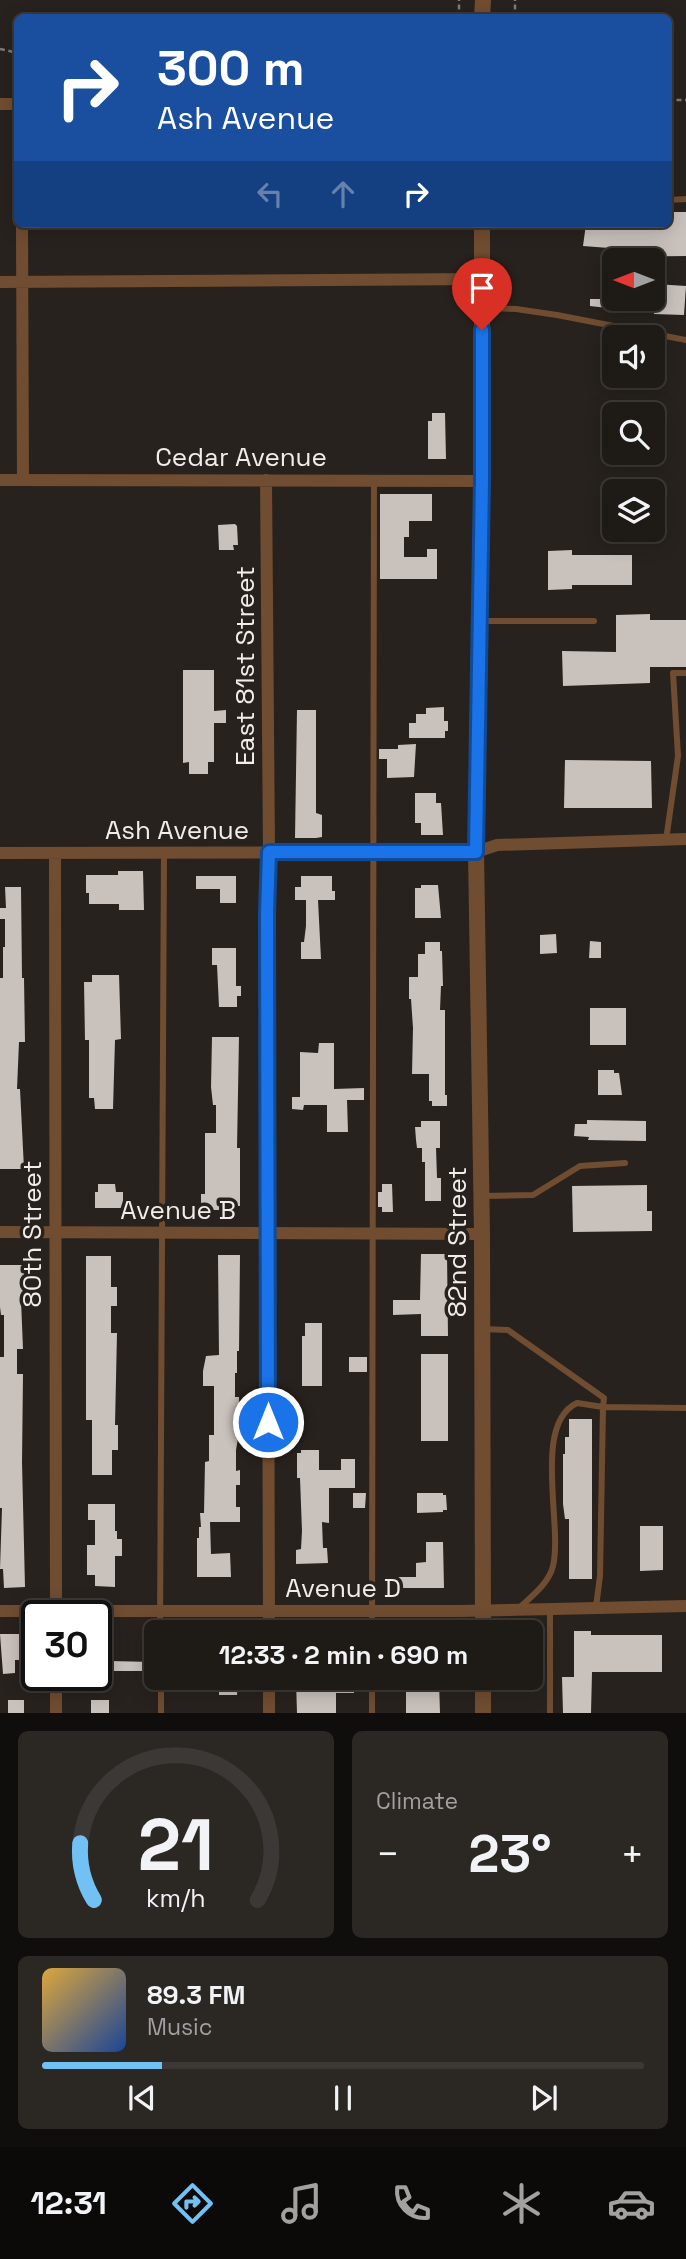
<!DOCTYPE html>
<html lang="en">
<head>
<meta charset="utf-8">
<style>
  :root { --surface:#1e1a16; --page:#2b2723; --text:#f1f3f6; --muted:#a1a1a1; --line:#3c3835; --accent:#72c1f5 }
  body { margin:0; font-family:"Space Grotesk",sans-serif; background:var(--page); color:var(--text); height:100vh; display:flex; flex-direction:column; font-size:26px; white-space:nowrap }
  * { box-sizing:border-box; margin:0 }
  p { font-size:23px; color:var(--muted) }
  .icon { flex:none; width:38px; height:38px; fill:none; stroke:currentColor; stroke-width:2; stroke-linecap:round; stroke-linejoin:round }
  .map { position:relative; height:1713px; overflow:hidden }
  .panel { display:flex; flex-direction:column; gap:18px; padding:18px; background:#100e0c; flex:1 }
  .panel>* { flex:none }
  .banner { position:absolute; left:14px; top:14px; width:658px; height:214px; border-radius:10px; box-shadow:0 4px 18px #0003,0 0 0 2px var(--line); background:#1a4fa0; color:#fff; overflow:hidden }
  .needle { width:46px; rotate:270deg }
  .buttons { position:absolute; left:602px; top:248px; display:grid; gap:14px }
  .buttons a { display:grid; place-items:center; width:63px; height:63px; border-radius:10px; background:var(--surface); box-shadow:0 4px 18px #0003,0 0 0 2px var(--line); font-size:35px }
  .speed { position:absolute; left:21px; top:1600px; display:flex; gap:14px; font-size:35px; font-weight:700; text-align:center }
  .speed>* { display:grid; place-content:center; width:91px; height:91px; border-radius:50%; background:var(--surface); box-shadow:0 4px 18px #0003,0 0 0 2px var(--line); line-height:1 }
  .speed .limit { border:4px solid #111; border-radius:10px; background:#fff; color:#111 }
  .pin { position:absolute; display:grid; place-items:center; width:60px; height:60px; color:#fff; margin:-72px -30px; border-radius:50% 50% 50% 0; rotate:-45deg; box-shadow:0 0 7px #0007 }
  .pin .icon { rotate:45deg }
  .me { position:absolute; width:77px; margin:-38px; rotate:0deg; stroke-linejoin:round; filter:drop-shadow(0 0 5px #0008) }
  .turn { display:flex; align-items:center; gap:24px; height:147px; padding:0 28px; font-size:32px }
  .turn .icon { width:91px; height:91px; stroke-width:2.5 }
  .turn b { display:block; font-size:49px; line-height:60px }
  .lanes { display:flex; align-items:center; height:66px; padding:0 28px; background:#0003; justify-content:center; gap:35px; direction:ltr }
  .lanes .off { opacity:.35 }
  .big { font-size:52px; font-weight:700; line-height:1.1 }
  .panel .tile { flex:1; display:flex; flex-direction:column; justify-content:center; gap:10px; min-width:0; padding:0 24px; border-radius:10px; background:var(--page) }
  .panel .dial { align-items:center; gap:0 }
  .dial svg { height:182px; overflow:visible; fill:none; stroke:var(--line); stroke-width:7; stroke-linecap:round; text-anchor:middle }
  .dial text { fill:var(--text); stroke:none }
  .song { display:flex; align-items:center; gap:21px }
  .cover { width:84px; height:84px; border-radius:10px; background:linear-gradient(135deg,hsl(40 70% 55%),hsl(220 70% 35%)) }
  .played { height:7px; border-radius:4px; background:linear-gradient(90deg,var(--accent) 20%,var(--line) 20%) }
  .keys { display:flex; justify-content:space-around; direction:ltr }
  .heat { display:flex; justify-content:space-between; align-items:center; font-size:38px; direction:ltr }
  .panel .tiles { flex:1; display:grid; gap:18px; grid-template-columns:1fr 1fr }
  .tile:last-child { grid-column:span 2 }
  .trip { position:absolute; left:144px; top:1620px; width:399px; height:70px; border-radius:10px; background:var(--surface); box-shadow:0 4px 18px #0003,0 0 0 2px var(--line); font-weight:700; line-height:70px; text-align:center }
  .tabs { display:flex; height:112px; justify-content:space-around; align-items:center; background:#0c0a09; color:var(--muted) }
  .tabs .icon { width:49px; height:49px }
  .tabs .current { color:var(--accent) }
  .tabs b { font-size:32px; color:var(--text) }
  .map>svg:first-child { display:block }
</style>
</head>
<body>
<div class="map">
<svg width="686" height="1713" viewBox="0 0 686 1713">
  <rect width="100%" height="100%" fill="#28221e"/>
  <path fill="#c9c1bb" d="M668 212H686V256L608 257 609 248 583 246 586 224H668Z
    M655 284 686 286 684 315 654 314Z
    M590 299H634L633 311 590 306Z
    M614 346V368L610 378 601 374Z
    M432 413H445L446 459H428V421H432Z
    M380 494H432V521H409V537H404V557H427V549H437V579H380Z
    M235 524 237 526 238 545H233L234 550H219L218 525Z
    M572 550V555H632V585H572V589L548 590V551Z
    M650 614V620H686V667H650V683L563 686 562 651 616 652V615Z
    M183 670H214V711L226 710V723H214V762H208V774H189V762L183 763Z
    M444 707V721H448V731H445V738H409V723H416V714H426V708Z
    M297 710H316V813L322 815V837L316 838H295Z
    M416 744 414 777 387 778V759H379V749H398V745Z
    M565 760 651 761 652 808H564Z
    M415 793H436V803H441L443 835H421V823H415Z
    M118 871H143L144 910H119V904H89V893H86V875H118Z
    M196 876H236V903H220V889H196Z
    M301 876H332V891H335V900H318L321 959H301V942H304L306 926V900H295V887H301Z
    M421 885H438L441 918H415V888H421Z
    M5 887H21L22 978H24L25 1042H19L17 1089H20L24 1169H0V978H3V947H5V919H0V908H6Z
    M556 934 557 953 540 954V935Z
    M590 941 601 942V958H589Z
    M425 942H440V951H442L443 986H441L440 1010H445V1095H447V1106H432V1101H429V1074H412L413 1028 411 999H409V977H418V954H425Z
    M212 948H236V986H241V996H237V1007H219L217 965H212Z
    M92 975H119L121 1039 115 1040 113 1109H95L94 1098H89V1040H85L84 982H92Z
    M590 1008H626V1045H590Z
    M212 1037H239L237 1148H240V1206H236V1210H201V1194H205V1133H216V1105H213L211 1087Z
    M319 1043H334V1089L364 1088V1100H347L348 1132H327V1105H304L303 1110 292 1109V1097H300V1052L318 1053Z
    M598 1070H614V1073H619L622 1095H598Z
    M587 1120 646 1121V1141L588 1140 589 1137 574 1136 575 1124H587Z
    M421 1121H440V1148H436L437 1178H441V1201H425V1162H422V1148H417L416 1140 415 1127H421Z
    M98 1184H115L116 1192H123V1208H95V1192H98Z
    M382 1184H392L393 1212H382V1207H378V1192H382Z
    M647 1185V1211H652V1231L573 1232 572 1186Z
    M421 1254H447L448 1336H421V1314L393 1315V1300H420Z
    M218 1255H240L239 1351H237V1373H235V1397H239L240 1427 236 1450V1471L240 1470V1485H236V1507H240V1522H210L211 1554 230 1553 231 1577H197V1538H199V1527H201L200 1513H204L205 1462 209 1461V1435H214V1386H203V1371L206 1356 219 1355Z
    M86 1256H111V1287H117V1306H111V1333H117L115 1425H118V1450H112V1475H92V1420H86Z
    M0 1265H24L25 1300H21L23 1349H17V1374H23L22 1462 25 1587 4 1588 3 1569H0L2 1508H0V1357H4V1315H1L0 1307Z
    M305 1323H322V1386H302V1336H305Z
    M421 1354H448V1441H421Z
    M349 1357H367V1372H349Z
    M569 1419H592V1579H569V1519H565L563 1504V1454H565V1437H569Z
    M301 1450H319V1470H341V1459H355V1488H329V1523L322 1522 323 1548H327L328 1563 296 1564V1550L301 1549 302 1531 300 1478H297V1453H301Z
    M353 1493H366L365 1508H353Z
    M417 1493H443V1495H446L447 1510H443V1512L417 1513Z
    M88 1504H115V1531H117V1539H122V1556H115V1587L95 1586V1575H87V1545H95V1520H88Z
    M640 1526H663V1570L640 1571Z
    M426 1542H443L444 1588H397V1577H416V1563L426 1562Z
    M574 1631H591V1635H662V1672H592L591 1713H563L562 1677H574Z
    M0 1634H20V1660H15V1673L3 1674Z
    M96 1637H110V1661L153 1662V1671H114V1674H96Z
    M219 1678H238L237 1695H219Z
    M304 1678H354V1693H336V1713H297L296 1681H304Z
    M406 1681H439L440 1713H406Z
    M8 1700H24V1713H8Z
    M91 1700H109V1713H91Z"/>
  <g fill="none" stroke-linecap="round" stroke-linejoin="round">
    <path stroke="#7e7975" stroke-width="2.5" stroke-dasharray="5 3.5" stroke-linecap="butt" d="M459 18V0
      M515 18V0
      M0 49 18 53
      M668 100H686"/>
    <path stroke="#704d31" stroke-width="6" d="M668 200 686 199
      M484 308 516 309 557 315 686 340
      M481 621H594
      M666 840 678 756 673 673H686
      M483 1196 533 1195 580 1166 625 1163
      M482 1329 508 1330 604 1398 603 1407 686 1408
      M520 1607C532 1596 549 1583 553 1566 563 1525 532 1424 577 1403L603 1407 600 1576 596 1607
      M160 1633 164 853
      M372 1633 374 480
      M161 1678V1713
      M372 1713V1678
      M550 1713V1610"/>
    <path stroke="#704d31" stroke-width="12" d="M0 104H18
      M22 224 23 480
      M0 282 482 279
      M0 480 482 481
      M266 480 269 852 267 913 269 1633
      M0 853 476 852 497 845 686 839
      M55 853 56 1615
      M0 1232 482 1234
      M0 1611H460L686 1606
      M56 1675V1713
      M269 1678V1713"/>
    <path stroke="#704d31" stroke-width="16" d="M482 18 483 0
      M482 224V481L476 852 482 1234 483 1633
      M483 1678V1713"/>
  </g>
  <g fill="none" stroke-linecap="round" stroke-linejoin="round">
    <defs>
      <path id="route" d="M268 1422 267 914 269 852H476L482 481V330"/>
    </defs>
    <use href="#route" stroke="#114b97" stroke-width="18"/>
    <use href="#route" stroke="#1a73e8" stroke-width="12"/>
  </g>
  <g text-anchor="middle" stroke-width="7" stroke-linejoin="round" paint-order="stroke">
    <g font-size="26" fill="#f2edea" stroke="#28221e">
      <text x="241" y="466">Cedar Avenue</text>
      <text transform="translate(245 666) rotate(-90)" y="9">East 81st Street</text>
      <text x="177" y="839">Ash Avenue</text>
      <text x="178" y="1219">Avenue B</text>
      <text transform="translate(32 1234) rotate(-90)" y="9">80th Street</text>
      <text transform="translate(457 1242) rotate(-90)" y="9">82nd Street</text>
      <text x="343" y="1597">Avenue D</text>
    </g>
  </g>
</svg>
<div class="buttons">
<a><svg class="needle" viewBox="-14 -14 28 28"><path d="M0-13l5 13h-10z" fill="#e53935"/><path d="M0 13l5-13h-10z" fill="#a1a1a1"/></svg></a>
<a><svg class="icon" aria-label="sound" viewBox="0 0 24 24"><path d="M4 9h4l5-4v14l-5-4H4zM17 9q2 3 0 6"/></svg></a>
<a><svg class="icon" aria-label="search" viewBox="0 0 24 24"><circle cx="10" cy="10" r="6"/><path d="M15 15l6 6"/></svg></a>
<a><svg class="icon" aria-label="layers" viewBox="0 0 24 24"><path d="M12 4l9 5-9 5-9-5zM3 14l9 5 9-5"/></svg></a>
</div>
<div class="speed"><div class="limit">30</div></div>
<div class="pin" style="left:482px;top:330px;background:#d93025"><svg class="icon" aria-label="arrive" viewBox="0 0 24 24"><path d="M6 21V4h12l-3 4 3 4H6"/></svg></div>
<svg class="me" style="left:268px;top:1422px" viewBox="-20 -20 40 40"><circle r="17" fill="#1a73e8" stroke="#fff" stroke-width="3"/><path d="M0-11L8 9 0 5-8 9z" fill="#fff"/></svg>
<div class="trip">12:33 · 2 min · 690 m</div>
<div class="banner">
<div class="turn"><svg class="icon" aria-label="right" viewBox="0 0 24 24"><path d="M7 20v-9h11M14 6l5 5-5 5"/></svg><div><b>300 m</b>Ash Avenue</div></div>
<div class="lanes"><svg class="icon off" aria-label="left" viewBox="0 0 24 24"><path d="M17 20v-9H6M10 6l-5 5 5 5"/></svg><svg class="icon off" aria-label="ahead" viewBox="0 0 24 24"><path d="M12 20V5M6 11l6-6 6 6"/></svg><svg class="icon" aria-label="right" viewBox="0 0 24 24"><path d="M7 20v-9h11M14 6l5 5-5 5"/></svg></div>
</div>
</div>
<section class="panel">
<div class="tiles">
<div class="tile dial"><svg viewBox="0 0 100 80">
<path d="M14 69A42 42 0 1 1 86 69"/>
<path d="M14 69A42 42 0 0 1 8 44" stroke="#72c1f5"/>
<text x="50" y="56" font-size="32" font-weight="700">21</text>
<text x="50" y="72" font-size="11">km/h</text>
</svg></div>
<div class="tile"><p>Climate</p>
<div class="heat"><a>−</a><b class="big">23°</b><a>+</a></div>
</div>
<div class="tile">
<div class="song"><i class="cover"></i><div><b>89.3 FM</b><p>Music</p></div></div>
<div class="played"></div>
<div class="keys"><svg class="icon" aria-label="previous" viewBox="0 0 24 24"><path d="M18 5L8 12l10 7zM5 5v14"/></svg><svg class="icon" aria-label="pause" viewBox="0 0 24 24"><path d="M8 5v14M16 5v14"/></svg><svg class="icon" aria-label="next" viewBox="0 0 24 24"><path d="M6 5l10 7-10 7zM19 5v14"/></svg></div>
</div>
</div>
</section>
<nav class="tabs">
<b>12:31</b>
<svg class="icon current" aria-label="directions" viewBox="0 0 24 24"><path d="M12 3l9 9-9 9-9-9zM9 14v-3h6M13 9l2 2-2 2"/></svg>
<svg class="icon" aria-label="music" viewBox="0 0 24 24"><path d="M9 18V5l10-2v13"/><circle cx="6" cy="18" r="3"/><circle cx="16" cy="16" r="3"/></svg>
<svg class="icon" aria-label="phone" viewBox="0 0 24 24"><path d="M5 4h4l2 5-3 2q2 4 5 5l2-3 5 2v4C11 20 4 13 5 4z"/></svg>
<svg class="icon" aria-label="climate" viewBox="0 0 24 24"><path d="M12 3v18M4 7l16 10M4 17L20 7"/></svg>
<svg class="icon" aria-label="car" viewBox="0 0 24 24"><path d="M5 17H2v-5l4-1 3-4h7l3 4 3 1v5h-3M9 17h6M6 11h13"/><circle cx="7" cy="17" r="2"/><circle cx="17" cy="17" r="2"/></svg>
</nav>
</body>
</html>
